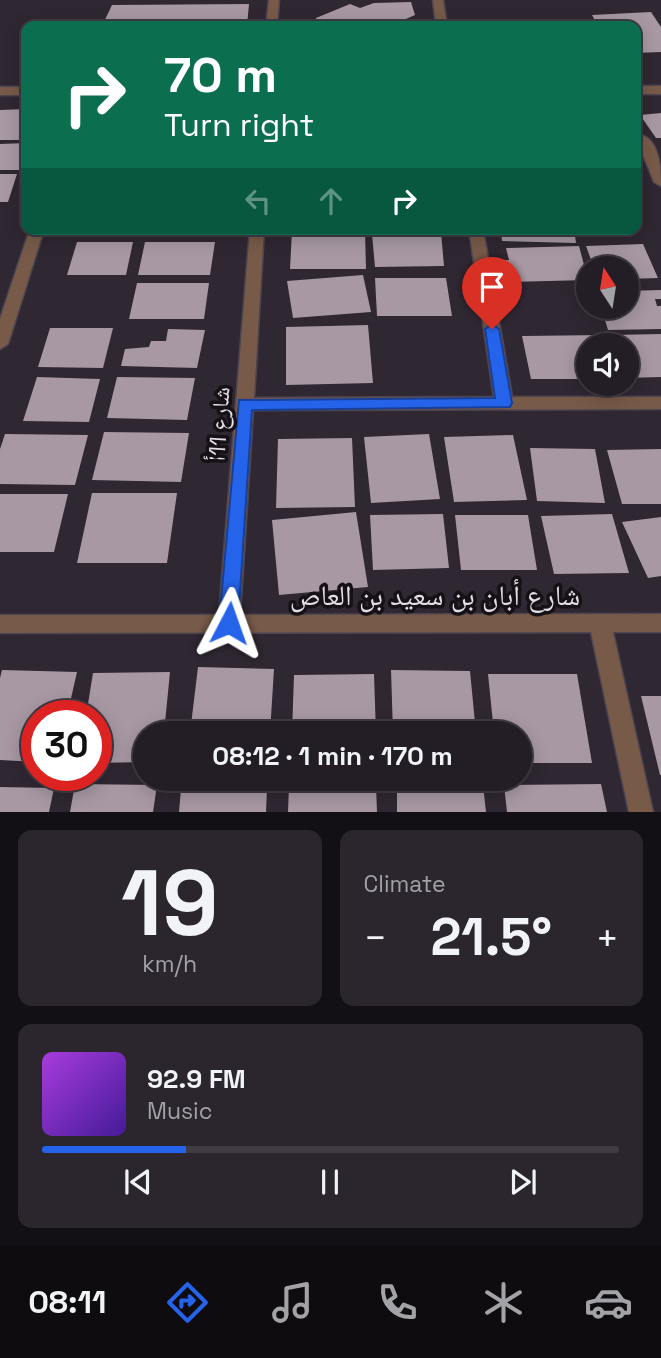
<!DOCTYPE html>
<html lang="en">
<head>
<meta charset="utf-8">
<style>
  :root { --surface:#231d26; --page:#2b262e; --text:#f1f3f6; --muted:#a3a2a7; --line:#403b43; --accent:#2563eb }
  body { margin:0; font-family:"Space Grotesk","Noto Naskh Arabic",sans-serif; background:var(--page); color:var(--text); height:100vh; display:flex; flex-direction:column; font-size:26px; white-space:nowrap }
  * { box-sizing:border-box; margin:0 }
  p { font-size:23px; color:var(--muted) }
  .icon { flex:none; width:38px; height:38px; fill:none; stroke:currentColor; stroke-width:2; stroke-linecap:round; stroke-linejoin:round }
  .map { position:relative; height:812px; overflow:hidden }
  .side { display:flex; flex-direction:column; gap:18px; padding:18px; background:#131015; flex:1 }
  .side>* { flex:none }
  .guide { position:absolute; left:21px; top:21px; width:620px; height:214px; border-radius:14px; box-shadow:0 4px 18px #0003,0 0 0 2px var(--line); background:#0b6e4f; color:#fff; overflow:hidden }
  .needle { width:46px; rotate:348deg }
  .buttons { position:absolute; left:576px; top:256px; display:grid; gap:14px }
  .buttons a { display:grid; place-items:center; width:63px; height:63px; border-radius:50%; background:var(--surface); box-shadow:0 4px 18px #0003,0 0 0 2px var(--line); font-size:35px }
  .speed { position:absolute; left:21px; top:700px; display:flex; gap:14px; font-size:35px; font-weight:700; text-align:center }
  .speed>* { display:grid; place-content:center; width:91px; height:91px; border-radius:50%; background:var(--surface); box-shadow:0 4px 18px #0003,0 0 0 2px var(--line); line-height:1 }
  .speed .limit { border:10px solid #d22; background:#fff; color:#111 }
  .pin { position:absolute; display:grid; place-items:center; width:60px; height:60px; color:#fff; margin:-72px -30px; border-radius:50% 50% 50% 0; rotate:-45deg; box-shadow:0 0 7px #0007 }
  .pin .icon { rotate:45deg }
  .me { position:absolute; width:77px; margin:-38px; rotate:4deg; stroke-linejoin:round; filter:drop-shadow(0 0 5px #0008) }
  .turn { display:flex; align-items:center; gap:24px; height:147px; padding:0 28px; font-size:32px }
  .turn .icon { width:91px; height:91px; stroke-width:2.5 }
  .turn b { display:block; font-size:49px; line-height:60px }
  .lanes { display:flex; align-items:center; height:66px; padding:0 28px; background:#0003; justify-content:center; gap:35px; direction:ltr }
  .lanes .off { opacity:.35 }
  .big { font-size:52px; font-weight:600; line-height:1.1 }
  .side .tile { flex:1; display:flex; flex-direction:column; justify-content:center; gap:10px; min-width:0; padding:0 24px; border-radius:14px; background:var(--page) }
  .side .dial { align-items:center; gap:0 }
  .dial b { font-size:91px; line-height:1 }
  .song { display:flex; align-items:center; gap:21px }
  .cover { width:84px; height:84px; border-radius:10px; background:linear-gradient(135deg,hsl(280 70% 55%),hsl(260 70% 35%)) }
  .played { height:7px; border-radius:4px; background:linear-gradient(90deg,var(--accent) 25%,var(--line) 25%) }
  .keys { display:flex; justify-content:space-around; direction:ltr }
  .heat { display:flex; justify-content:space-between; align-items:center; font-size:38px; direction:ltr }
  .side .tiles { flex:1; display:grid; gap:18px; grid-template-columns:1fr 1fr }
  .tile:last-child { grid-column:span 2 }
  .trip { position:absolute; left:133px; top:721px; width:399px; height:70px; border-radius:35px; background:var(--surface); box-shadow:0 4px 18px #0003,0 0 0 2px var(--line); font-weight:600; line-height:70px; text-align:center }
  .menu { display:flex; height:112px; justify-content:space-around; align-items:center; background:#0e0c0f; color:var(--muted) }
  .menu .icon { width:49px; height:49px }
  .menu .on { color:var(--accent) }
  .menu b { font-size:32px; color:var(--text) }
  .map>svg:first-child { display:block }
</style>
</head>
<body>
<div class="map">
<svg width="661" height="812" viewBox="0 0 661 812">
  <rect width="100%" height="100%" fill="#2f2732"/>
  <path fill="#a798a3" d="M411 2 415 15 397 23 398 26H294L293 23H316V18L350 4 360 8 374 3Z
    M249 4 247 26H102L112 5Z
    M651 12 661 27V52L635 53V26H598L592 15Z
    M26 109V140H0V110Z
    M661 113V138H656L640 115Z
    M26 143V160L23 170H0V144Z
    M0 174H17L8 202H0Z
    M79 229H134L133 234H78Z
    M147 229H216L215 234H146Z
    M501 229H574L576 243 502 241Z
    M292 231H365L366 269H290Z
    M441 232 444 266 375 267 372 234Z
    M77 242H133L126 275H67Z
    M145 242H215L210 275H138Z
    M643 244 658 278 626 279V268H594L586 246Z
    M579 246 588 280 509 282 504 260H509L506 248Z
    M363 275 371 312 293 318 287 281Z
    M375 278H446L452 316H377Z
    M137 283H209L204 319H129Z
    M661 290V299H655L657 306H661V329L608 330 602 310 628 309 626 291Z
    M368 325 373 383 286 385V327Z
    M50 328H113L103 368 38 367Z
    M168 329 205 330 197 368 121 366 125 349 149 347 151 341H166Z
    M661 334V377L626 378V345H615L612 335Z
    M604 335 607 345H588V379H531L522 336Z
    M37 377 100 379 89 422 23 421Z
    M117 377 195 378 187 420 107 418Z
    M104 432 189 433 181 482 92 480Z
    M5 434 88 435 75 485 0 484V449Z
    M429 434 440 499 371 503 364 437Z
    M513 435 527 500 454 502 444 437Z
    M352 438 355 507 276 508 278 439Z
    M530 448 595 449 605 503 537 501Z
    M661 449V504H622L607 450Z
    M92 493H177L167 563H77Z
    M0 494H68L54 552H0Z
    M356 512 368 587 279 595 272 520Z
    M443 514 449 568 373 570 370 515Z
    M612 514 629 573 554 574 541 516Z
    M455 515H528L537 570H461Z
    M661 517V576L648 578 622 522Z
    M198 667 274 669 270 733H190Z
    M2 670 77 672 67 716H37V762L0 760V678Z
    M391 670 470 671 476 733H393Z
    M170 672 164 733H145V762L96 763V716H86L93 673Z
    M374 674 376 733H292L294 675Z
    M488 674H577L592 763H520V733H494Z
    M641 696H661V775H660Z
    M75 784 157 785 153 812H70Z
    M601 784 607 812H507L504 785Z
    M289 785H376L377 812H288Z
    M397 785H483L486 812H397Z
    M0 787 54 788 49 812H0Z
    M267 788 266 812H179L181 789Z"/>
  <g fill="none" stroke-linecap="round" stroke-linejoin="round">
    <defs>
      <path id="street" d="M269 0H279L277 26H266Z
        M433 0H443L447 26H436Z
        M635 86H661V94H635Z
        M0 87H26V95H0Z
        M644 136C660 143 661 171 661 186L654 182 637 140Z
        M30 229H44L8 344 0 349V319Z
        M250 229H264L254 398 494 397 469 229H483L512 397H661V409L253 410 240 615 661 614V632H613L653 812H629L591 632 0 633V615H219Z"/>
    </defs>
    <use href="#street" stroke="#4c444f" stroke-width="3"/>
    <use href="#street" fill="#785a49" fill-rule="evenodd"/>
  </g>
  <path fill="#2563eb" stroke="#184099" stroke-width="2" d="M492 324 499 329 512 403 510 407 252 410 238 623 236 629 229 631 222 629 219 623 239 400 495 398 485 329Z"/>
  <g text-anchor="middle" stroke-width="7" stroke-linejoin="round" paint-order="stroke">
    <g font-size="23" fill="#e3dee6" stroke="#151116">
      <text transform="translate(219 424) rotate(-86)" y="8">شارع 11أ</text>
    </g>
    <g font-size="28" fill="#e3dee6" stroke="#151116">
      <text x="435" y="605">شارع أبان بن سعيد بن العاص</text>
    </g>
  </g>
</svg>
<div class="buttons">
<a><svg class="needle" viewBox="-14 -14 28 28"><path d="M0-13l5 13h-10z" fill="#e53935"/><path d="M0 13l5-13h-10z" fill="#a3a2a7"/></svg></a>
<a><svg class="icon" aria-label="sound" viewBox="0 0 24 24"><path d="M4 9h4l5-4v14l-5-4H4zM17 9q2 3 0 6"/></svg></a>
</div>
<div class="speed"><div class="limit">30</div></div>
<div class="pin" style="left:492px;top:329px;background:#d93025"><svg class="icon" aria-label="arrive" viewBox="0 0 24 24"><path d="M6 21V4h12l-3 4 3 4H6"/></svg></div>
<svg class="me" style="left:229px;top:623px" viewBox="-20 -20 40 40"><path d="M0-17L14 15 0 8-14 15z" fill="#2563eb" stroke="#fff" stroke-width="4"/></svg>
<div class="trip">08:12 · 1 min · 170 m</div>
<div class="guide">
<div class="turn"><svg class="icon" aria-label="right" viewBox="0 0 24 24"><path d="M7 20v-9h11M14 6l5 5-5 5"/></svg><div><b>70 m</b>Turn right</div></div>
<div class="lanes"><svg class="icon off" aria-label="left" viewBox="0 0 24 24"><path d="M17 20v-9H6M10 6l-5 5 5 5"/></svg><svg class="icon off" aria-label="ahead" viewBox="0 0 24 24"><path d="M12 20V5M6 11l6-6 6 6"/></svg><svg class="icon" aria-label="right" viewBox="0 0 24 24"><path d="M7 20v-9h11M14 6l5 5-5 5"/></svg></div>
</div>
</div>
<section class="side">
<div class="tiles">
<div class="tile dial"><b>19</b><p>km/h</p></div>
<div class="tile"><p>Climate</p>
<div class="heat"><a>−</a><b class="big">21.5°</b><a>+</a></div>
</div>
<div class="tile">
<div class="song"><i class="cover"></i><div><b>92.9 FM</b><p>Music</p></div></div>
<div class="played"></div>
<div class="keys"><svg class="icon" aria-label="previous" viewBox="0 0 24 24"><path d="M18 5L8 12l10 7zM5 5v14"/></svg><svg class="icon" aria-label="pause" viewBox="0 0 24 24"><path d="M8 5v14M16 5v14"/></svg><svg class="icon" aria-label="next" viewBox="0 0 24 24"><path d="M6 5l10 7-10 7zM19 5v14"/></svg></div>
</div>
</div>
</section>
<nav class="menu">
<b>08:11</b>
<svg class="icon on" aria-label="directions" viewBox="0 0 24 24"><path d="M12 3l9 9-9 9-9-9zM9 14v-3h6M13 9l2 2-2 2"/></svg>
<svg class="icon" aria-label="music" viewBox="0 0 24 24"><path d="M9 18V5l10-2v13"/><circle cx="6" cy="18" r="3"/><circle cx="16" cy="16" r="3"/></svg>
<svg class="icon" aria-label="phone" viewBox="0 0 24 24"><path d="M5 4h4l2 5-3 2q2 4 5 5l2-3 5 2v4C11 20 4 13 5 4z"/></svg>
<svg class="icon" aria-label="climate" viewBox="0 0 24 24"><path d="M12 3v18M4 7l16 10M4 17L20 7"/></svg>
<svg class="icon" aria-label="car" viewBox="0 0 24 24"><path d="M5 17H2v-5l4-1 3-4h7l3 4 3 1v5h-3M9 17h6M6 11h13"/><circle cx="7" cy="17" r="2"/><circle cx="17" cy="17" r="2"/></svg>
</nav>
</body>
</html>
